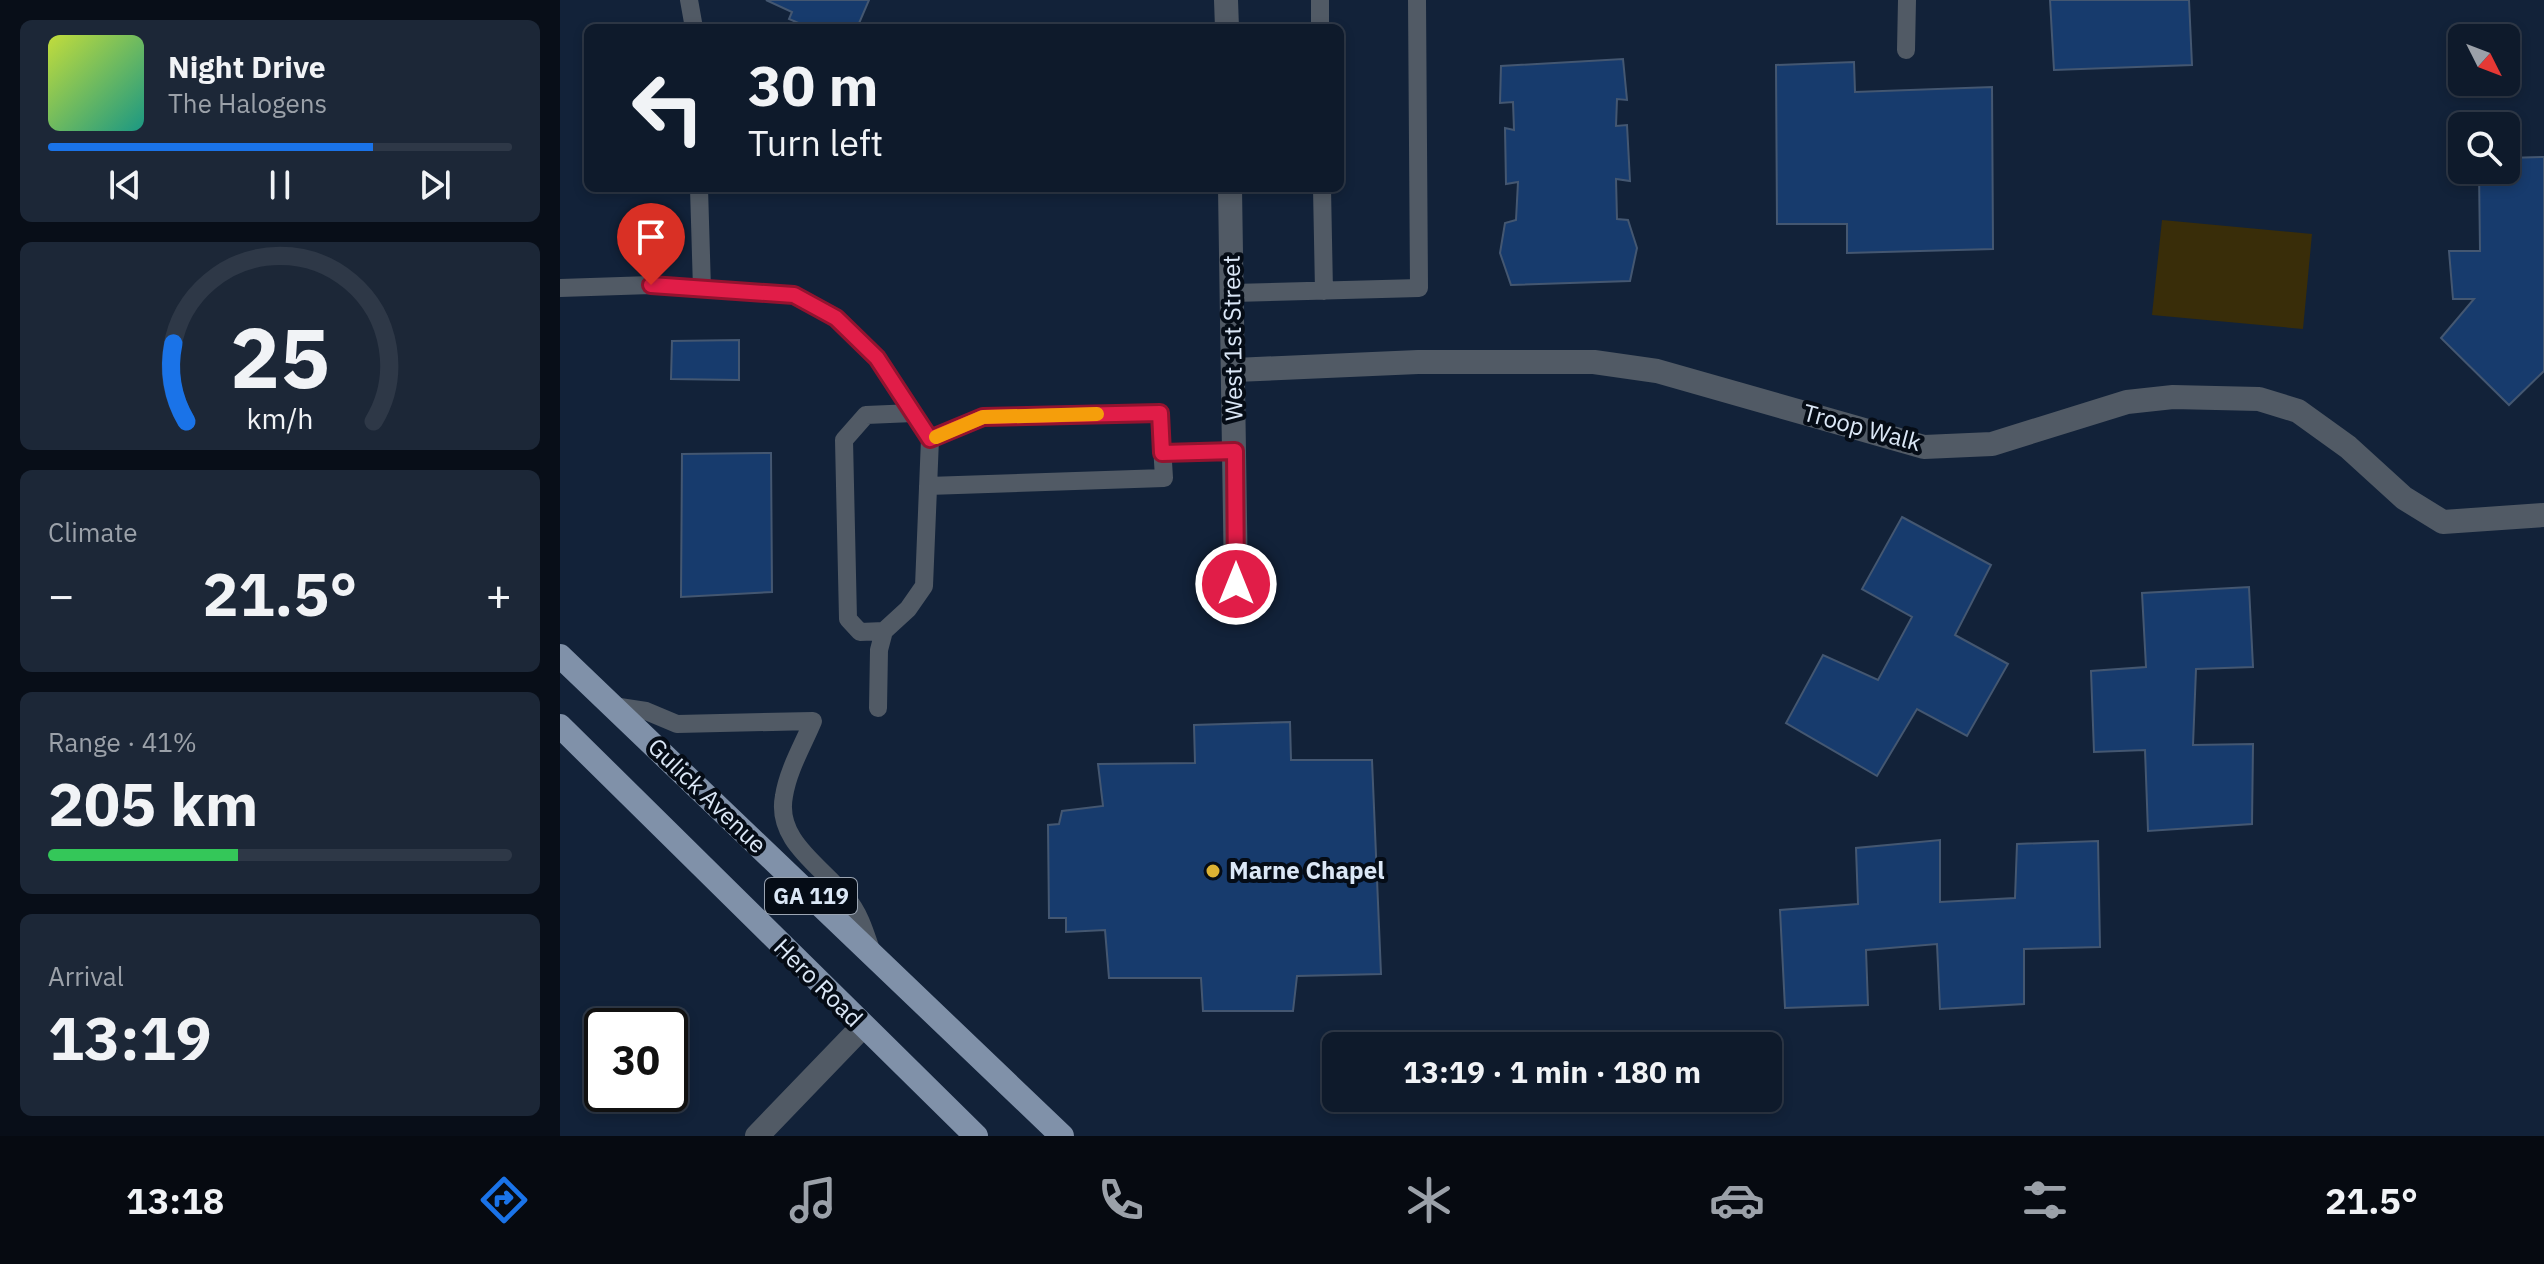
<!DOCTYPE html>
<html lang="en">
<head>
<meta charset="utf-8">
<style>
  :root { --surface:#0e1a2b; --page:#1c2737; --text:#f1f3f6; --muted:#9ba1a9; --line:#2e3847; --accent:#1a73e8 }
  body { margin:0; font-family:"IBM Plex Sans",sans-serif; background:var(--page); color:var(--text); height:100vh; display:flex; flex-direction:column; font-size:30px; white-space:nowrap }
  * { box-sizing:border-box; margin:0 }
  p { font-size:26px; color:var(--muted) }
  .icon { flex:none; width:44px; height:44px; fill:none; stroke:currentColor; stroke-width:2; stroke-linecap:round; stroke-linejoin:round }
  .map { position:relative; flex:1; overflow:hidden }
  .details { display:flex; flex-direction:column; gap:20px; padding:20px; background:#080e18; width:560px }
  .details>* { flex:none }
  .top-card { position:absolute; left:24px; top:24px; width:760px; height:168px; border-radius:12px; box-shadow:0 4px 12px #0003,0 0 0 2px var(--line); background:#0e1a2b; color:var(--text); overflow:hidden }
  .needle { width:52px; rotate:132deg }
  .buttons { position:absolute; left:1888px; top:24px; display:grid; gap:16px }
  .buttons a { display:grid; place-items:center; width:72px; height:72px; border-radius:12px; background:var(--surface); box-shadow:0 4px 12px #0003,0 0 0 2px var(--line); font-size:40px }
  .speed { position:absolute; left:24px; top:1008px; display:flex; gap:16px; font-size:40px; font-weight:700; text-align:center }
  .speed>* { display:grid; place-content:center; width:104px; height:104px; border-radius:50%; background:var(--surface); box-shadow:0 4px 12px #0003,0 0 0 2px var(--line); line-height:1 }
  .speed .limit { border:4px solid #111; border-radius:12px; background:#fff; color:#111 }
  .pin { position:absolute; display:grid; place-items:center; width:68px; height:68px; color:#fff; margin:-82px -34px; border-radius:50% 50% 50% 0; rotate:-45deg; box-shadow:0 0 8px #0007 }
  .pin .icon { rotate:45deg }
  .me { position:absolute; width:88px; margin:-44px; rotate:0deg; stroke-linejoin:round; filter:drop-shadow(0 0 6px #0008) }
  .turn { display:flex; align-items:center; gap:28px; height:168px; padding:0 32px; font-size:36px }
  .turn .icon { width:104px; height:104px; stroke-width:2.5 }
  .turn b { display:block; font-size:56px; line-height:68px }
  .big { font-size:60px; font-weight:800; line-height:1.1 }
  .details .widget { flex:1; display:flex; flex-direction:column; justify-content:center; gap:12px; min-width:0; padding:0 28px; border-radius:12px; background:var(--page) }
  .details .dial { align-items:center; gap:0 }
  .dial svg { height:208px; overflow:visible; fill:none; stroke:var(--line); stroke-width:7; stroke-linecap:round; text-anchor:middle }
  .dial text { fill:var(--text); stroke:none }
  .song { display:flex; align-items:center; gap:24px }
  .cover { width:96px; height:96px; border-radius:12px; background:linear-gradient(135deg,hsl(70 70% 55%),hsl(170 70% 35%)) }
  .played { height:8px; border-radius:4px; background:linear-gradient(90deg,var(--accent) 70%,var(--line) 70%) }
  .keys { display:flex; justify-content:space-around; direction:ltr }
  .heat { display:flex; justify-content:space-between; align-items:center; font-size:44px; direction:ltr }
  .charge { height:12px; border-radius:6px; background:linear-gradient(90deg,#34c759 41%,var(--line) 0) }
  .trip { position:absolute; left:762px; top:1032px; width:460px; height:80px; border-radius:12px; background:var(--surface); box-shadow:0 4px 12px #0003,0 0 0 2px var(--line); font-weight:800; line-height:80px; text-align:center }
  .tabs { display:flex; height:128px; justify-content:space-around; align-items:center; background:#060a11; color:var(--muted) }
  .tabs .icon { width:56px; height:56px }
  .tabs .current { color:var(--accent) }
  .tabs b { font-size:36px; color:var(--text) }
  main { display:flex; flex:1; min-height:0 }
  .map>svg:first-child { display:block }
</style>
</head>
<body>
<main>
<section class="details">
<div class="widget">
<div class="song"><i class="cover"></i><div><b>Night Drive</b><p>The Halogens</p></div></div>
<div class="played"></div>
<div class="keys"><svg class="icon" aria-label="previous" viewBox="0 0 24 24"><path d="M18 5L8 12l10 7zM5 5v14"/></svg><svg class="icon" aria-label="pause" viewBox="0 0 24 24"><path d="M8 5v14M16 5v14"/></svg><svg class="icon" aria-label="next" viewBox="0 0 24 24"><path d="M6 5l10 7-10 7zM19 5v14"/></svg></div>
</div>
<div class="widget dial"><svg viewBox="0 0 100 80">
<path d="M14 69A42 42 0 1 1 86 69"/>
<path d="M14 69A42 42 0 0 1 9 39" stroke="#1a73e8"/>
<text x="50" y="56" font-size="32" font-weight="700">25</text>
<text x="50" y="72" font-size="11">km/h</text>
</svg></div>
<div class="widget"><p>Climate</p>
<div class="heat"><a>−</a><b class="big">21.5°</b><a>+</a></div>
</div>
<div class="widget"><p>Range · 41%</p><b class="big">205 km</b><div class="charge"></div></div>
<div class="widget"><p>Arrival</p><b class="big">13:19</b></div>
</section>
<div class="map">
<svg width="1984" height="1136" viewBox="0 0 1984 1136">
  <rect width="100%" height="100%" fill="#122239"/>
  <path fill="#392d09" d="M1602 220 1752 234 1743 329 1592 315Z"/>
  <path fill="#173b6d" stroke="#445771" stroke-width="2" d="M206 0H309L297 28H250L229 19 232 12Z
    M1490 0H1629L1632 65 1494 70Z
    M1063 59 1067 100 1057 99 1056 126 1067 125 1070 181 1056 179 1057 219 1068 220 1077 248 1070 281 951 285 940 253 945 223 956 220 958 182 946 184 945 128 954 130 953 102 940 103 941 66Z
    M1294 62 1295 92 1432 87 1433 249 1287 253V224H1217L1216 65Z
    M1984 157V371L1949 405 1881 338 1914 299H1893L1889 251H1920L1919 170H1946V158Z
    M179 340V380L111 379 112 341Z
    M211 453 212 592 121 597 122 454Z
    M1342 517 1431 565 1395 635 1448 664 1407 736 1357 709 1317 776 1226 723 1263 655 1318 680 1352 617 1302 589Z
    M1689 587 1693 667 1636 669 1633 745 1693 744 1692 824 1588 831 1585 750 1534 752 1531 671 1586 667 1582 593Z
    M730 722 731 760H812L821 974 737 976 733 1011H643L641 978H549L545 930 506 932V918H489L488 825 499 824 502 811 543 806 538 764 635 763 634 725Z
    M1380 840V902L1455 898 1457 844 1538 841 1540 947 1464 949V1004L1380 1009 1377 944 1306 950 1308 1005 1225 1008 1220 910 1298 904 1296 848Z"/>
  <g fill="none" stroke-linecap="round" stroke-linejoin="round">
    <path stroke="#515a65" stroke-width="18" d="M129 0 134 28
      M760 0V28
      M1346 50 1347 0
      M139 188 142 289
      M762 188 764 291
      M0 288 91 285 234 295 276 318 317 358 370 439 364 586 348 609 324 631 319 650 318 708
      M673 293 859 288 857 0
      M602 453 675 451
      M368 486 604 478 600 413 423 417 370 439
      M324 631 300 632 288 619 284 440 306 415 353 413
      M53 706 86 711 117 724 253 721C243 745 228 770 224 796 215 841 263 867 286 897 300 914 305 932 312 953"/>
    <path stroke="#515a65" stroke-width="24" d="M666 0 667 28
      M670 188 676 584
      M675 370 858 362H1034L1097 371 1364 447 1432 444 1567 402 1613 397 1699 399 1738 411 1788 447 1844 498 1883 522 1984 515
      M197 1136 302 1027"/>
    <path stroke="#8091a9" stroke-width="24" d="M0 656 502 1136
      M0 726 416 1136"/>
  </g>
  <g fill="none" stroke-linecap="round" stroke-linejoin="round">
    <defs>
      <path id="route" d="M91 285 234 295 276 318 317 358 370 439 423 417 600 413 602 453 675 451 676 584"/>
    </defs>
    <use href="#route" stroke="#92132f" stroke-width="20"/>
    <use href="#route" stroke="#e11d48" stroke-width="14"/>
    <path stroke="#f59e0b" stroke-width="14" d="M376 437 423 417 537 414"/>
  </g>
  <circle fill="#dcb233" stroke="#050c16" stroke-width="3" cx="653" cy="871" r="8"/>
  <g text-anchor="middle" stroke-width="8" stroke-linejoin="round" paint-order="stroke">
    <rect fill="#050c16" stroke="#9ba5b3" stroke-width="2" x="205" y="878" width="92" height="36" rx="6"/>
    <g font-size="22" font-weight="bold" fill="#dbe7f6">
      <text x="251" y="904">GA 119</text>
    </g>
    <g font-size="24" fill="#dbe7f6" stroke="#050c16">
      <text transform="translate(673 338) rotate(-91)" y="8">West 1st Street</text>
      <text transform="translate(1302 428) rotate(15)" y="8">Troop Walk</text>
      <text transform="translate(147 796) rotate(44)" y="8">Gulick Avenue</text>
      <text transform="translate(258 983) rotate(45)" y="8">Hero Road</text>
    </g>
    <g font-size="24" font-weight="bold" fill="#dbe7f6" stroke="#050c16" text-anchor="start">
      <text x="669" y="879">Marne Chapel</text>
    </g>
  </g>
</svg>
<div class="buttons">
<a><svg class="needle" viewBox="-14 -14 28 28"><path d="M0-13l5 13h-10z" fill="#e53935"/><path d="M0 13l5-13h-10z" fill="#9ba1a9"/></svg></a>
<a><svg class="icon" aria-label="search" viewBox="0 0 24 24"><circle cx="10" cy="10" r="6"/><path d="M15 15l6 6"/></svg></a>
</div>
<div class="speed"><div class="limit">30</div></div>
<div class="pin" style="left:91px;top:285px;background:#d93025"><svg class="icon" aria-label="arrive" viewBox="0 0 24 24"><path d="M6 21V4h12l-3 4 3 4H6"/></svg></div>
<svg class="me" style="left:676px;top:584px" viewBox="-20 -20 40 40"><circle r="17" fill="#e11d48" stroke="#fff" stroke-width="3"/><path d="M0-11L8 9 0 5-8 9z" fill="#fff"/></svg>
<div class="trip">13:19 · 1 min · 180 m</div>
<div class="top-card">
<div class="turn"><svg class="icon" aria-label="left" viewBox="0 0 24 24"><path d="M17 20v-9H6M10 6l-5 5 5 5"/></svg><div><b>30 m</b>Turn left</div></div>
</div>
</div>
</main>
<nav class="tabs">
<b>13:18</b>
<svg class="icon current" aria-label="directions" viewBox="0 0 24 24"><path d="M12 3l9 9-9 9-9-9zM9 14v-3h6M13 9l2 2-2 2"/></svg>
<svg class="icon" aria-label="music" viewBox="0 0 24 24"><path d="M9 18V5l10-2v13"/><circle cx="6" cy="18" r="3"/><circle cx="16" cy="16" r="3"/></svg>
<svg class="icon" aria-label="phone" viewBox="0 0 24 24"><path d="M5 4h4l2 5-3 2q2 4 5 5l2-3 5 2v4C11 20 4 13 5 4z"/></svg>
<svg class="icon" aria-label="climate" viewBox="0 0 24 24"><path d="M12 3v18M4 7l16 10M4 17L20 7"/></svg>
<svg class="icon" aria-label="car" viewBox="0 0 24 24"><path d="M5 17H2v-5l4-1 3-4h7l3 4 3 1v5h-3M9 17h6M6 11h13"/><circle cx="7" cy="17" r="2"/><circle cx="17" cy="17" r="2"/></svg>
<svg class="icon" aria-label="filters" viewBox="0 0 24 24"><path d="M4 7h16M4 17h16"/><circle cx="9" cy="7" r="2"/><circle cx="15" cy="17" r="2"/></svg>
<b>21.5°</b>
</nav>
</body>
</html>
